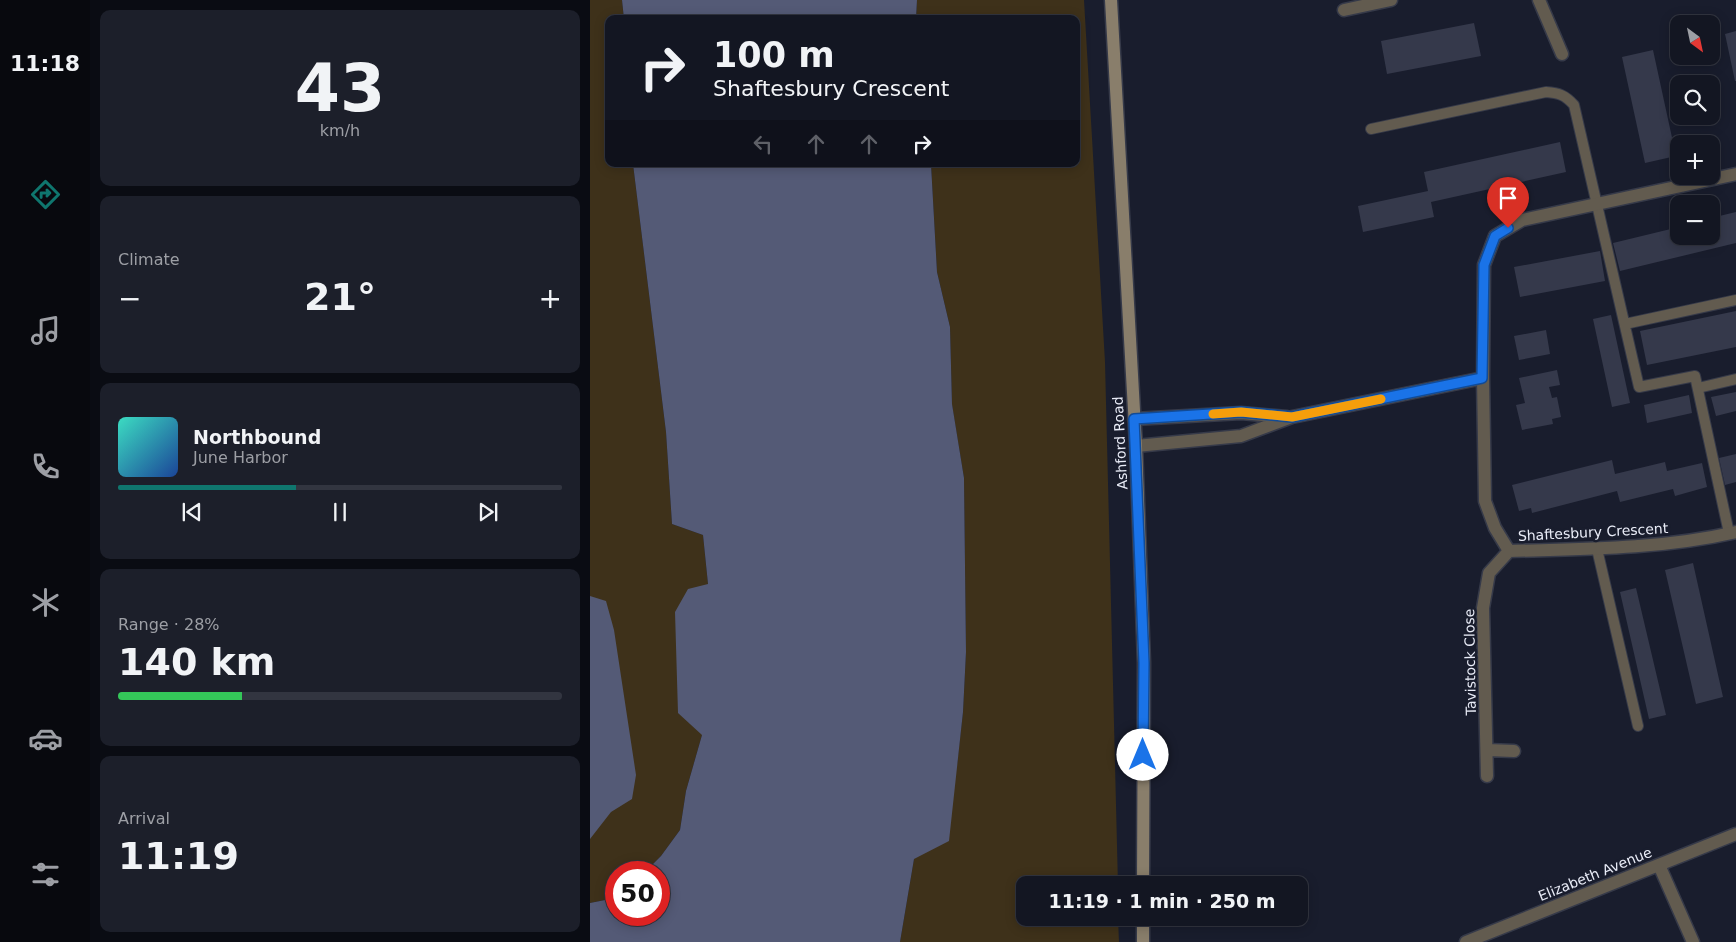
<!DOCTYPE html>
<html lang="en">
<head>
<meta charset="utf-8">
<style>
  :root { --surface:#131622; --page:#1c1f2a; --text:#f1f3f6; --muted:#9d9fa5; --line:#323540; --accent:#0f766e }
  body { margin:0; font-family:"DejaVu Sans",sans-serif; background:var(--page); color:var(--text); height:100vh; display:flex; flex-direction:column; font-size:19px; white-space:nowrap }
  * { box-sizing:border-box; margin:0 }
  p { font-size:16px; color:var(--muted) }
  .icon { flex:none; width:28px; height:28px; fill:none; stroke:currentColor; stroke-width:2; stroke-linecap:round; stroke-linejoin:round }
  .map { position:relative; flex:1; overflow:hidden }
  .sheet { display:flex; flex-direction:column; gap:10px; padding:10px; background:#0a0c13; width:500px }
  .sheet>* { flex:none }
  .banner { position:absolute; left:15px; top:15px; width:475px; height:152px; border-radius:10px; box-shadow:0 2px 12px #0003,0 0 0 1px var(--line); background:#131622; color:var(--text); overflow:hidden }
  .needle { width:32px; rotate:147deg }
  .tools { position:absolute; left:1080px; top:15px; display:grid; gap:10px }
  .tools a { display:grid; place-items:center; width:50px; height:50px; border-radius:10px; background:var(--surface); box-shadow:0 2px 12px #0003,0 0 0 1px var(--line); font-size:25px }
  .speed { position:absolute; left:15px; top:861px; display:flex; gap:10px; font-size:25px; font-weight:700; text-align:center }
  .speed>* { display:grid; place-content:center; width:65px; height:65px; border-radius:50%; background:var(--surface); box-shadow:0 2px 12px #0003,0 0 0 1px var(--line); line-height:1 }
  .speed .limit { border:8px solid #d22; background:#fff; color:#111 }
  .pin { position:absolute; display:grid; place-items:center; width:42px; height:42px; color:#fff; margin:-51px -21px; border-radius:50% 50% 50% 0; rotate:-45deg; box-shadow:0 0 5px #0007 }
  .pin .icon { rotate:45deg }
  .me { position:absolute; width:55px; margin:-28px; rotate:0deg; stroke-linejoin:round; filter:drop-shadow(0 0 4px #0008) }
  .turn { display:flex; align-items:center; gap:18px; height:105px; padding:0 25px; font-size:22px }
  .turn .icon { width:65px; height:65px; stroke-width:2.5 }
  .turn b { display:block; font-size:35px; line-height:42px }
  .lanes { display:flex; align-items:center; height:48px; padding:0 25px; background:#0003; justify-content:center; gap:25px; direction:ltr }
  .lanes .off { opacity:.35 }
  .big { font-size:38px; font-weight:700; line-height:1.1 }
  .sheet .tile { flex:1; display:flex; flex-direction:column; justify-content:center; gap:8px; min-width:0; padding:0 18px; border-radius:10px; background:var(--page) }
  .sheet .dial { align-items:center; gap:0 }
  .dial b { font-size:65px; line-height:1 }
  .song { display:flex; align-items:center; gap:15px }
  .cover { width:60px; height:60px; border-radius:8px; background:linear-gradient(135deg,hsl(170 70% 55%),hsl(220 70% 35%)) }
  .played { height:5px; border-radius:2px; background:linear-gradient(90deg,var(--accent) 40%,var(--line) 40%) }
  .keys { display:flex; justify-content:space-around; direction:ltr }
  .heat { display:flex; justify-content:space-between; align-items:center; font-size:28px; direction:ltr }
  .charge { height:8px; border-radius:4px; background:linear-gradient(90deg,#34c759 28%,var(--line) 0) }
  .trip { position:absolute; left:426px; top:876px; width:292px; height:50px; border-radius:10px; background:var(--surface); box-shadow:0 2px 12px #0003,0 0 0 1px var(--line); font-weight:700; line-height:50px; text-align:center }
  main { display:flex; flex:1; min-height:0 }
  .menu { display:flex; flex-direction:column; width:90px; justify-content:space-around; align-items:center; background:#08090e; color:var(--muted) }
  .menu .icon { width:35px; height:35px }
  .menu .selected { color:var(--accent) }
  .menu b { font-size:22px; color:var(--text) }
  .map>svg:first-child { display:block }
</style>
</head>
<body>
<main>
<nav class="menu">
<b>11:18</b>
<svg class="icon selected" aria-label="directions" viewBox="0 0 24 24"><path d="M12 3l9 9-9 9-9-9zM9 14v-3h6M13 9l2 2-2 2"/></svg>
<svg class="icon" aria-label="music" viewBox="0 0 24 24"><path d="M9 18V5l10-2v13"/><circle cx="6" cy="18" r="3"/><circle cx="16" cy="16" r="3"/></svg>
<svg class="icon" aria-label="phone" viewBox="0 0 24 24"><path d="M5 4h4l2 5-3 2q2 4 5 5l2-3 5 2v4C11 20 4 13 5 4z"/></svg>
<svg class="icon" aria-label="climate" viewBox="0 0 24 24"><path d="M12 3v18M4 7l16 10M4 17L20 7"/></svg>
<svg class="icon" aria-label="car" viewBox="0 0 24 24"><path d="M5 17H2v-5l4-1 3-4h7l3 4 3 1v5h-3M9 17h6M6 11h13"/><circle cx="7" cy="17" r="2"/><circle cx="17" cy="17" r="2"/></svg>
<svg class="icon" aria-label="filters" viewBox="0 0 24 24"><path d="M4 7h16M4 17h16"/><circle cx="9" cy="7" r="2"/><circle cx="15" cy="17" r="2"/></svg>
</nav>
<section class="sheet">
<div class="tile dial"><b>43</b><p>km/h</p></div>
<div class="tile"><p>Climate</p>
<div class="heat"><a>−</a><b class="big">21°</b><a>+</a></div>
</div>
<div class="tile">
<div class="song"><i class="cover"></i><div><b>Northbound</b><p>June Harbor</p></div></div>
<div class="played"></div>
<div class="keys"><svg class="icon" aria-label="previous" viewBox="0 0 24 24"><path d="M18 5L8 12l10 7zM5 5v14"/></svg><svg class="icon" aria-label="pause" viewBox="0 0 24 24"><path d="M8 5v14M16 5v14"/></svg><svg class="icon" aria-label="next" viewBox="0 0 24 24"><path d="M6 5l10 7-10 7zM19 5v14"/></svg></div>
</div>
<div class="tile"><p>Range · 28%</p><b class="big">140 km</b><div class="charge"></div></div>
<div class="tile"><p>Arrival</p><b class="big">11:19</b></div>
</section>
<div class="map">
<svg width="1146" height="942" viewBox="0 0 1146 942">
  <rect width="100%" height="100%" fill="#191d2d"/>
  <path fill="#3e311a" d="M0 0H32L34 19H19V164H43L76 432 82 524 113 535 118 584 112 735 96 791 90 830 71 856 55 872H26V895L15 900 0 903Z
    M327 0H494L515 362 528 885H435V918H528L529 942H310L324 859 367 765 373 712 376 652 374 478 362 405 360 327 347 272 341 164H486V19H326Z"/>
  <path fill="#545a76" d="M32 0H327L326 19H34Z
    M43 164H341L347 272 360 327 362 404 374 478 376 652 373 712 359 841 324 859 310 942H0V903L15 900 26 895V915H69V872H55L71 856 90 830 96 791 112 735 88 713 85 612 98 589 118 584 113 535 82 524 76 432Z
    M0 596 16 601 24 630 46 775 42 799 21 812 0 839Z"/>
  <path fill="#35394b" d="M884 23 891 56 797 74 791 41Z
    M1146 31V81H1145L1135 34Z
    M1063 50 1086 156 1055 163 1032 57Z
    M970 142 976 172 841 202 844 217 773 232 768 206 838 191 834 172Z
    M1146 212V243L1030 271 1023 243 1089 227V236H1121V218Z
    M1010 251 1015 281 930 297 924 267Z
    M1146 311V347L1057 365 1050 331Z
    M1021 315 1040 403 1022 407 1003 319Z
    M956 330 960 354 929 360 924 336Z
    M967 370 970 385 959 387 962 398 967 397 971 417 962 419 963 424 932 430 926 405 935 403 929 378Z
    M1146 392V411L1126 416 1121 397Z
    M1099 395 1102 413 1057 423 1054 405Z
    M1146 454V482L1135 485 1129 458Z
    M1022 460 1025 474 1075 462 1077 471 1112 463 1117 487 1085 496 1083 489 1030 502 1027 491 942 513 941 508 929 511 922 485Z
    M1103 563 1133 697 1106 704 1075 570Z
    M1046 588 1076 715 1059 719 1030 592Z"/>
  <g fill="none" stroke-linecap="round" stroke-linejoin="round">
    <defs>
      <path id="lane" d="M781 129 956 92C969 93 975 95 984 105L1049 387 1105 376 1139 533
        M1035 324 1146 300
        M1108 388 1146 379
        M1007 549 1048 726"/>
      <path id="street" d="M949 0 972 54
        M754 10 801 0
        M1146 174 932 220 905 236 894 265 893 378 895 501 905 528 919 551C995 549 1072 549 1146 532
        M544 419 651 413 697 417
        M546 446 651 436 702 417 893 378
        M897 750 924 751
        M897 776 893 608 899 573 919 551
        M1069 865 1103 942
        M876 942 1146 834"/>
      <path id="secondary" d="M521 0 546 446 554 663 553 885
        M553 942V918"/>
    </defs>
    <use href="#lane" stroke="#363a49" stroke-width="12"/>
    <use href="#street" stroke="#363a49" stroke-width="15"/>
    <use href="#secondary" stroke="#363a49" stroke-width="15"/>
    <use href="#lane" stroke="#625b4f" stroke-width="10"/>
    <use href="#street" stroke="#625b4f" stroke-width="12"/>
    <use href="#secondary" stroke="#897e6b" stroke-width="12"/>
  </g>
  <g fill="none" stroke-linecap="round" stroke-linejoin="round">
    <defs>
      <path id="route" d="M553 755 554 663 544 419 651 412 702 417 892 378 894 265 905 236 918 228"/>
    </defs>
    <use href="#route" stroke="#114b97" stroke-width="12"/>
    <use href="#route" stroke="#1a73e8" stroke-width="9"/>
    <path stroke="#f59e0b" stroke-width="9" d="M623 414 651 412 702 417 791 399"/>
  </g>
  <g text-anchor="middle" stroke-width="5" stroke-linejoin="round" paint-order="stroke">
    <g font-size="14" fill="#e9ecf7" stroke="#191d2d">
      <text transform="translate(530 443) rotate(-93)" y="5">Ashford Road</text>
      <text transform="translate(1003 532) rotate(-3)" y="5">Shaftesbury Crescent</text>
      <text transform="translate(880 662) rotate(-91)" y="5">Tavistock Close</text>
      <text transform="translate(1005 874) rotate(-22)" y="5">Elizabeth Avenue</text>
    </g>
  </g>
</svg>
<div class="tools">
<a><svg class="needle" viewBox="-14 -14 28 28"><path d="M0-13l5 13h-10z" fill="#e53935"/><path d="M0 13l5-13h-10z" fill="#9d9fa5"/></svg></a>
<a><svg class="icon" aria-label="search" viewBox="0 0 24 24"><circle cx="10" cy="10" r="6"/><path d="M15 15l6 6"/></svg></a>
<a>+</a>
<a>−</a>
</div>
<div class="speed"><div class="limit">50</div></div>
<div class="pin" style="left:918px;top:228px;background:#d93025"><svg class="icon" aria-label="arrive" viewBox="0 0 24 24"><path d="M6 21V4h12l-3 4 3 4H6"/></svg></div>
<svg class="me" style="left:553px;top:755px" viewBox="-20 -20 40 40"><circle r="19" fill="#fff"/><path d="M0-13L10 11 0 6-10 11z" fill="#1a73e8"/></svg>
<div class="trip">11:19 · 1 min · 250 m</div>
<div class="banner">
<div class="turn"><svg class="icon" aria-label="right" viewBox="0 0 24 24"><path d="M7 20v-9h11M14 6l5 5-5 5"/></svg><div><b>100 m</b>Shaftesbury Crescent</div></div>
<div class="lanes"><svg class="icon off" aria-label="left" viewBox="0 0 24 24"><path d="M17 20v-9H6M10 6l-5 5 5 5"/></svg><svg class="icon off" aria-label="ahead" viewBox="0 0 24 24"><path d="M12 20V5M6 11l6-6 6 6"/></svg><svg class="icon off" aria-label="ahead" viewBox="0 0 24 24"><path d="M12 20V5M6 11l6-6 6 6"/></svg><svg class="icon" aria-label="right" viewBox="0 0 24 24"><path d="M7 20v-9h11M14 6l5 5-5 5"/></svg></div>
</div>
</div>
</main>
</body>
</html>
